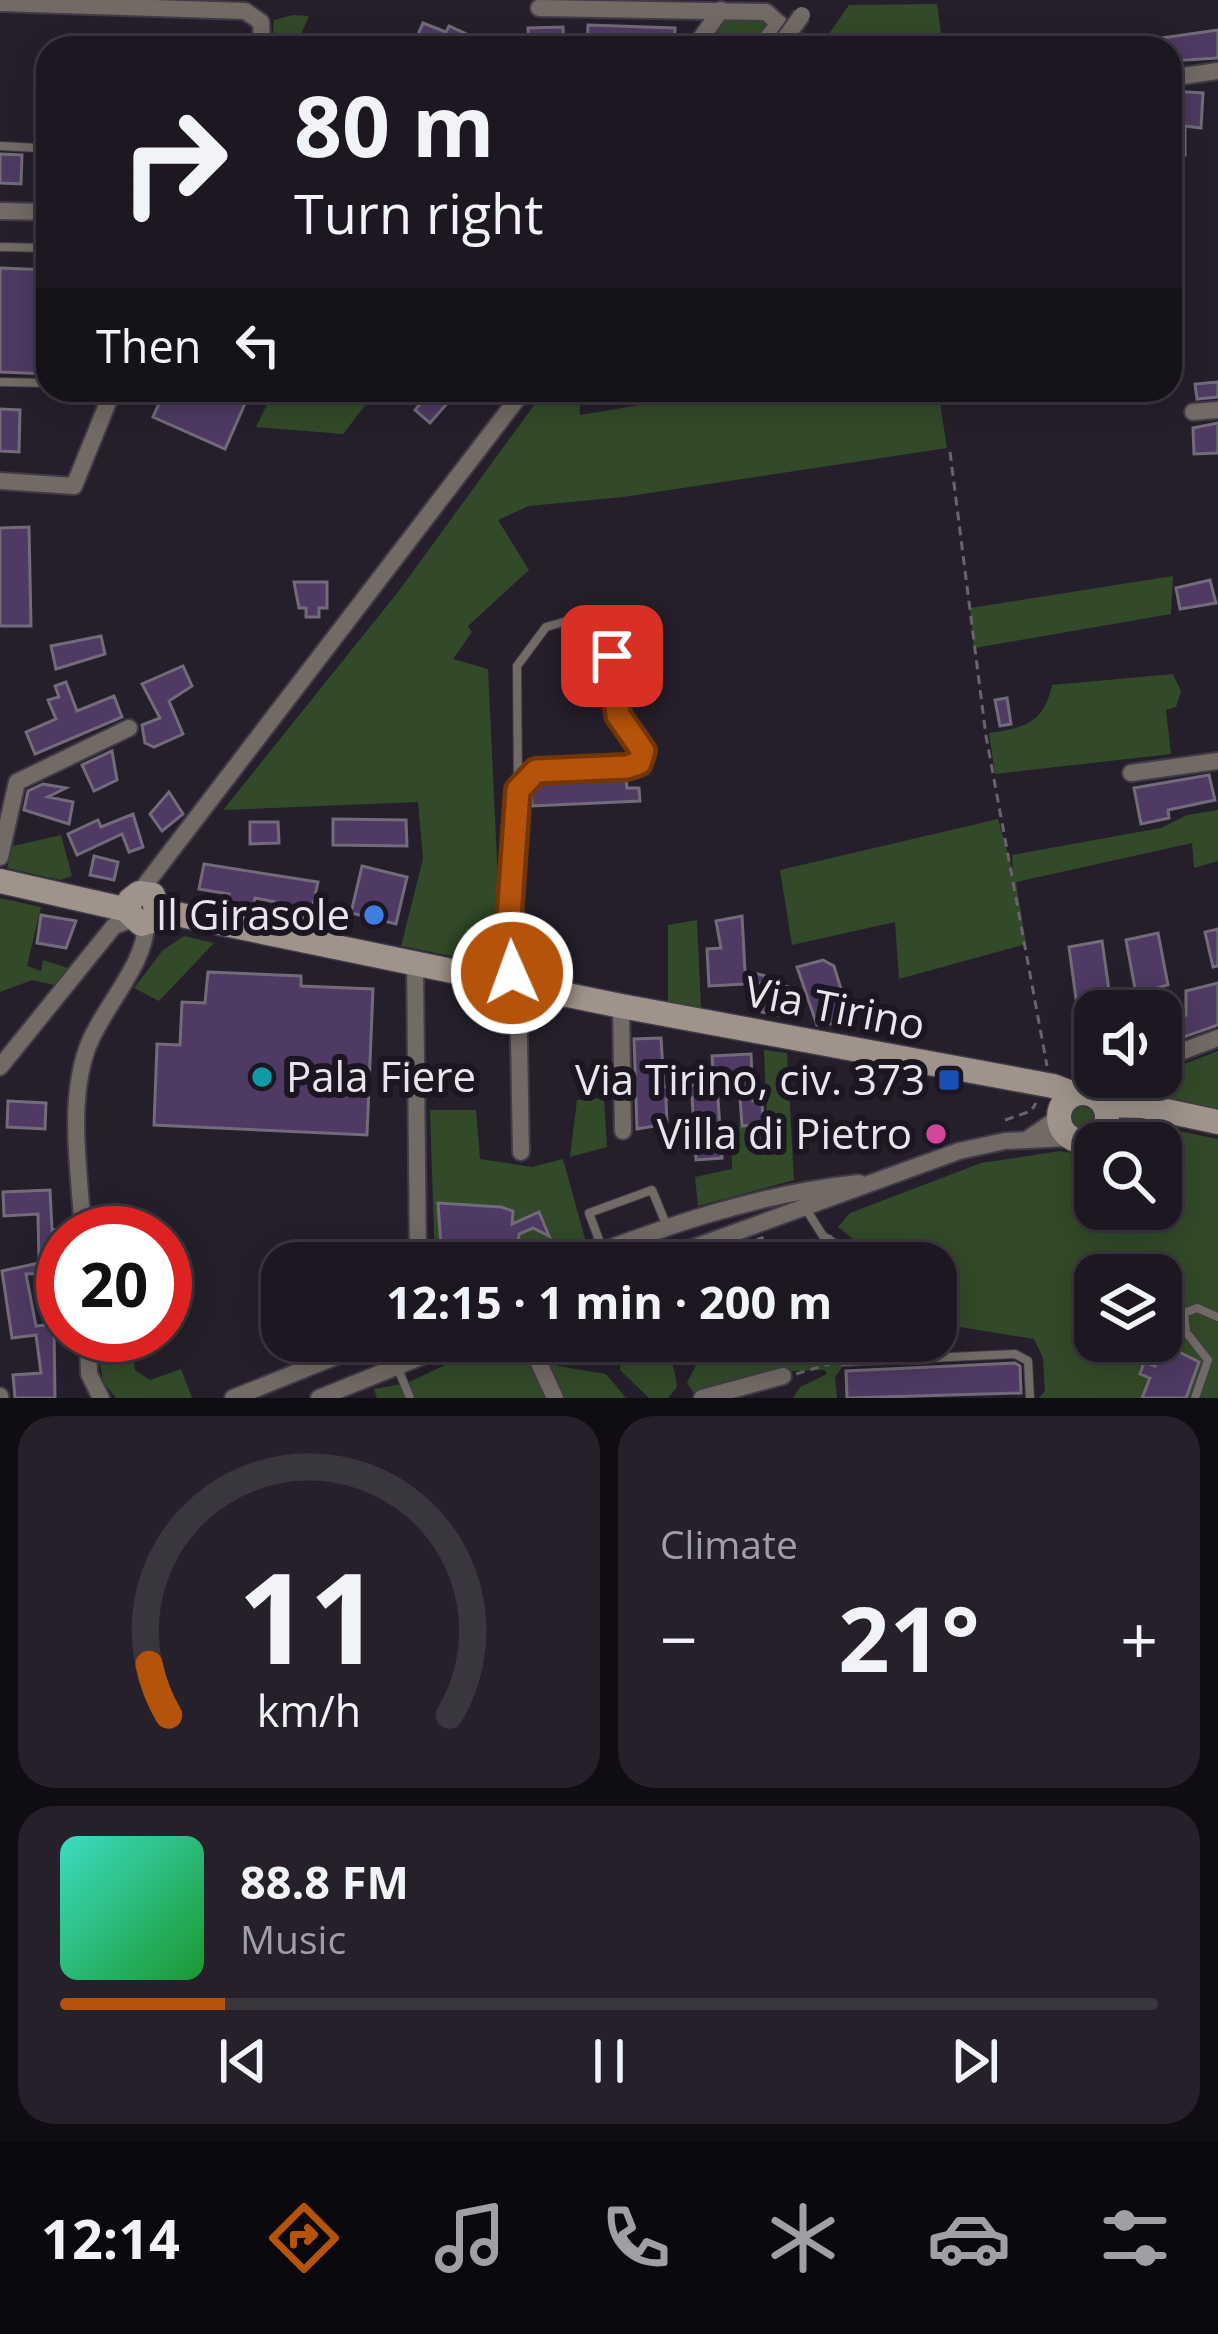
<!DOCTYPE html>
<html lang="en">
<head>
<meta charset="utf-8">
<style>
  :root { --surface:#1c1720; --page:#252029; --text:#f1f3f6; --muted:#a09fa5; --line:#3a363e; --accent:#b45309 }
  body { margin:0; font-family:"Open Sans",sans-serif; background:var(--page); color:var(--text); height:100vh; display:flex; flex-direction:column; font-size:45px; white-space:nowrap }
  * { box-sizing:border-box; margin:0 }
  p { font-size:39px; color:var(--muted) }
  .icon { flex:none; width:66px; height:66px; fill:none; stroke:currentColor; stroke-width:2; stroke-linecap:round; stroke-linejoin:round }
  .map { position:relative; height:1398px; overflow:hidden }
  .details { display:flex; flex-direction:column; gap:18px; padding:18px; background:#0f0d12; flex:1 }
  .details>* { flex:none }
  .banner { position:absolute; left:36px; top:36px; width:1146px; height:366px; border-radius:36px; box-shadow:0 6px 30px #0003,0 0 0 3px var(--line); background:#1c1720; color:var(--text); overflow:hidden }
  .buttons { position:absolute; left:1074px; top:990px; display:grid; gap:24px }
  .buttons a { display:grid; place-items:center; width:108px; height:108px; border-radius:24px; background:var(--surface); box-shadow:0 6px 30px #0003,0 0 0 3px var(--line); font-size:60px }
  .speed { position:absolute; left:36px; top:1206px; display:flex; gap:24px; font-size:60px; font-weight:700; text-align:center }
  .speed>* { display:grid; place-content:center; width:156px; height:156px; border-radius:50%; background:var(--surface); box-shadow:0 6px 30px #0003,0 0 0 3px var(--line); line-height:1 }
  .speed .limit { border:18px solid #d22; background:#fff; color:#111 }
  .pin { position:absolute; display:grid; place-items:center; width:102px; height:102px; color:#fff; margin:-51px; border-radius:24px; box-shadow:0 6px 18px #0006 }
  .me { position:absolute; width:132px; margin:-66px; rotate:358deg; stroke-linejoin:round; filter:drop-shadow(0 0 9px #0008) }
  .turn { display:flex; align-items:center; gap:42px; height:252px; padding:0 60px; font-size:54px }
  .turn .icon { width:156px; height:156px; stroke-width:2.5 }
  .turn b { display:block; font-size:84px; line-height:102px }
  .then { display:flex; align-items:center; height:114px; padding:0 60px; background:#0003; gap:24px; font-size:45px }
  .big { font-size:90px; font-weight:700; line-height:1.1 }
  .details .tile { flex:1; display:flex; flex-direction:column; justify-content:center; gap:18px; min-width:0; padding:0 42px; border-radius:36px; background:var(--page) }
  .details .dial { align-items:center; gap:0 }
  .dial svg { height:312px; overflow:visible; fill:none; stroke:var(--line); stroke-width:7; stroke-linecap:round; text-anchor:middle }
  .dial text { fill:var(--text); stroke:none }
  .song { display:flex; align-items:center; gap:36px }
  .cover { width:144px; height:144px; border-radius:18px; background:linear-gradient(135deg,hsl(170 70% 55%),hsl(130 70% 35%)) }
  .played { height:12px; border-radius:6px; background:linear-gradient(90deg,var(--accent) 15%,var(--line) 15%) }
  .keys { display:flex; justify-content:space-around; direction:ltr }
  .heat { display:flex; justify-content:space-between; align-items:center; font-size:66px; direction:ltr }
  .details .tiles { flex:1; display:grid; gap:18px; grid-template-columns:1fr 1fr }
  .tile:last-child { grid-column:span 2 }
  .trip { position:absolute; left:261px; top:1242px; width:696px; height:120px; border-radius:36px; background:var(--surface); box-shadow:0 6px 30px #0003,0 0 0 3px var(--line); font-weight:700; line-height:120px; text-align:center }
  .dock { display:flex; height:192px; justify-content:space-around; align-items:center; background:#0b090d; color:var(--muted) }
  .dock .icon { width:84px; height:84px }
  .dock .on { color:var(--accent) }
  .dock b { font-size:54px; color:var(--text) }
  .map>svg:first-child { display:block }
</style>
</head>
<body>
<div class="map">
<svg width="1218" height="1398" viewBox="0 0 1218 1398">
  <rect width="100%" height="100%" fill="#251f2b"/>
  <path fill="#324a29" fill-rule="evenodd" d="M937 4 943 48H819L849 5Z
    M293 15 309 16 295 48H272L274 20Z
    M722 16 762 18 767 26 752 48H700Z
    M274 390H377L343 434 256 427Z
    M545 390H579L580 415 729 390H938L947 448 623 497 529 506 498 520 529 570 468 626 472 632 453 659 488 669 502 966 401 946 423 859 418 802 223 810 398 592Z
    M1173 576 1171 614 974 648 970 608Z
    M1173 674 1181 691 1176 707 1166 710 1171 754 995 774 989 733C1025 728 1044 723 1052 685Z
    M1218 810V861L1194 868 1192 843 1016 882 1026 944 899 979 895 922 792 945 780 870 998 819 1013 872 1012 855 1161 828 1187 815Z
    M61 835 72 876 60 880 7 868 13 846Z
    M0 898 41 907 27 966 41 971 43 960 68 968 55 985 32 980 0 992Z
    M697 920 701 1008 668 1002V925Z
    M184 936 214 943 159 1001 134 988 163 950Z
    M764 1050 787 1053 794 1180 698 1206 695 1177 732 1169 731 1127 767 1126Z
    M1218 1051V1109L1121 1088Z
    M604 1098 607 1147 570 1157 577 1100Z
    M1069 1117a13 13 0 1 1 26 0a13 13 0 1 1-26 0Z
    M430 1110H476L480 1159 532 1167 563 1159 587 1246 541 1263H435Z
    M1164 1128 1218 1139V1398H1039L1045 1391 1043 1358 1034 1339 936 1323V1263H884L838 1227 850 1213 981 1163 1060 1151 1095 1157V1209H1161V1143H1116L1129 1133ZM1095 1275H1161V1341H1095Z
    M496 1341H544L558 1366 606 1374 626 1398H377L374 1389 407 1383Z
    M103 1346 133 1349 135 1370 150 1380 181 1369 192 1398H116L103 1382 98 1350Z
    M856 1349 835 1377 837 1398H793L800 1387 827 1374 825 1370 793 1371 707 1393 693 1392 687 1383 697 1363 707 1359Z
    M655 1350C673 1356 675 1370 677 1387L668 1398H649L620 1370 622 1352Z"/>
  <path fill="#4e3a62" stroke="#716b7a" stroke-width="3" d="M423 23 446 32 449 26 473 37 468 48H412Z
    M588 25 675 28 674 48H587Z
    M563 27 564 48H529L528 28Z
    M1218 30V58L1170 61V48H1140V41Z
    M1101 35 1104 48H1065V43Z
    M1170 91 1203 93 1201 128 1185 126V155L1170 156Z
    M0 154 22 155 21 184 0 183Z
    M0 268 48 270V374L0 372Z
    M1218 382V397L1197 399 1195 384Z
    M165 390H251L225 449 153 417Z
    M432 390H459L430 423 415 410Z
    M0 409 20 410 19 452 0 451Z
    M1218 423V453L1194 454 1193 428Z
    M29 527 31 626H0V528Z
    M1210 580 1216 603 1180 609 1176 588Z
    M294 582H327V608H319V617H306V608H299Z
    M101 636 105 654 56 669 51 646Z
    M183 666 192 686 169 701 183 734 154 747 145 743 142 725 160 718 142 684Z
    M66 682 77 711 114 696 122 717 35 754 26 732 56 719 48 700 59 697 55 686Z
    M1007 698 1011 724 1000 726 995 700Z
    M112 751 117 780 94 791 82 765Z
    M1209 775 1215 800 1168 810 1169 818 1141 824 1134 788Z
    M626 778 627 788H639L640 801 532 806 531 788 536 782Z
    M43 784 66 788 48 797 73 802 69 824 24 810 28 791Z
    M169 792 183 814 162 831 150 814Z
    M133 814 143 847 129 852 122 834 77 855 68 834 98 820 101 827Z
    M333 819 406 820 407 846 333 845Z
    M250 822H278L279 843 250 844Z
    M94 856 118 862 114 880 90 875Z
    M204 864 318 882 310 919 279 912 281 903 255 898 252 912 227 908 229 894 199 889Z
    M362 866 407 877 396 924 351 913Z
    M41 915 76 921 66 948 37 943Z
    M742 916 745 971 779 979 769 983 788 987 782 1016 762 1012 764 983 709 986 707 949 721 948 716 921Z
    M1218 929V966L1213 967 1205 932Z
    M1158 933 1168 985 1136 994 1126 940Z
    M1102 941 1112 1011H1095V1056L1084 1058 1069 947Z
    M823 960 834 966 851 1022 817 1025 797 967Z
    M208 972 301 976V986L373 989 367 1135 154 1125 157 1044 180 1045 182 1002 205 1003Z
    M1218 983V1025L1161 1045V1022L1186 1015V991Z
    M661 1038 664 1087 714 1084 712 1056 751 1054 753 1101H762L763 1125 742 1126 739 1083 717 1084 722 1158 696 1160 692 1097 666 1099 667 1124 637 1129 634 1039Z
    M8 1101 46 1103 45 1129 7 1127Z
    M50 1190 52 1230 59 1229 57 1273 26 1274 36 1326 54 1324 55 1398H15L13 1375 41 1373 36 1335 12 1338 2 1271 39 1263 38 1214 4 1216 3 1192Z
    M438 1203 501 1207 513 1211 512 1224 539 1212 549 1236 533 1228 519 1234 516 1263H444L435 1248 441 1245Z
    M762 1238 772 1263H701L700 1262Z
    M710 1341H778V1350L711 1355Z
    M1163 1344 1199 1362 1186 1398H1142L1150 1378 1140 1374 1144 1362 1155 1366Z
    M1015 1363 1020 1366 1021 1393 847 1398 846 1371Z"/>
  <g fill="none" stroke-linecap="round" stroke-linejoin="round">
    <defs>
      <path id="lane" d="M0 146 39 148 48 157
        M0 247 48 248
        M0 382 48 383
        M516 981 509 918 518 790 517 666 546 627 578 618 606 642 618 715 643 751 639 763 627 767 535 771 518 790
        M806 1209 823 1236 866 1263
        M602 1248 589 1213 652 1190 666 1224
        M799 1263 829 1239
        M552 1341 564 1356 608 1341
        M906 1341V1360
        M843 1362 1015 1354 1028 1361 1030 1398
        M397 1366 410 1398
        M1195 1398 1208 1360 1186 1332 1184 1313 1197 1308 1218 1317"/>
      <path id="street" d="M0 3 245 11 261 22 262 48
        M539 8 766 12 799 42 798 48
        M694 48 721 10
        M760 48 779 23
        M1170 78 1218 71
        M0 211 48 212
        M1193 412 1218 410
        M0 481 74 486 113 390
        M1131 773 1218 761
        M0 857 17 782 129 728
        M139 893 524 390
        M415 963 418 1263
        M518 985 521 1152
        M621 1006 623 1131
        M1161 1059 1218 1038
        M0 1067 114 926 133 919
        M1083 1092 1113 1077
        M1029 1138 1058 1118
        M83 1233C80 1175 67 1105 87 1049 101 1009 146 965 146 924
        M570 1263C666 1226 756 1194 859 1183
        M651 1263 959 1151 1005 1141 1070 1138
        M88 1335 89 1374 101 1398
        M529 1341 555 1398
        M0 1396V1398
        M233 1398 374 1341
        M319 1398 460 1341
        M702 1398 783 1376"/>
      <path id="secondary" d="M0 881 128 910
        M159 904 176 914 621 1006 1053 1086 1074 1094
        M157 917 153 895 139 893 130 900 129 913 141 924 176 914
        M1059 1117a24 24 0 1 1 48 0a24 24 0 1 1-48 0Z
        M1104 1105 1143 1106 1218 1122"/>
    </defs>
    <use href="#lane" stroke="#403b46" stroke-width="10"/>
    <use href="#street" stroke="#403b46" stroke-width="20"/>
    <use href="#secondary" stroke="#403b46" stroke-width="27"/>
    <path stroke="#69636e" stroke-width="3" stroke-dasharray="9 6" stroke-linecap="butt" d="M950 452 986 736 1047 1066
      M1093 1057 1095 1060
      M1005 1120 1031 1111 1036 1103
      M796 1374 833 1363"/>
    <use href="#lane" stroke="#716a65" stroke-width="8"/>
    <use href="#street" stroke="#716a65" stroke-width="16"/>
    <use href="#secondary" stroke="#9e948b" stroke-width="24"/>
    <defs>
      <path id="street-bridge" d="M778 48 802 15"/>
    </defs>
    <use href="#street-bridge" stroke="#403b46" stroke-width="20" stroke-linecap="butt"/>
    <use href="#street-bridge" stroke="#716a65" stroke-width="16"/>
  </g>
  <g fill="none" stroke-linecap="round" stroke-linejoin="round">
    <defs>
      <path id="route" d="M512 973 509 918 518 790 536 771 627 767 639 763 643 751 618 715 612 656"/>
    </defs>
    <use href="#route" stroke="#753606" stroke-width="30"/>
    <use href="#route" stroke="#b45309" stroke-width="21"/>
  </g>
  <circle fill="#3f7fe0" stroke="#1b1622" stroke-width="4.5" cx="374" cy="915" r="12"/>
  <circle fill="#0f9aa8" stroke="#1b1622" stroke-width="4.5" cx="262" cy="1077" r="12"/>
  <rect fill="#1a4fb4" stroke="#1b1622" stroke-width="4.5" x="937" y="1068" width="24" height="24" rx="6"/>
  <circle fill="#d1479c" stroke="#1b1622" stroke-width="4.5" cx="936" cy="1134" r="12"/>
  <g text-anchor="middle" stroke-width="12" stroke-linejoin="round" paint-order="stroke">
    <g font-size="42" fill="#e9e5ed" stroke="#1b1622" text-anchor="end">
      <text x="350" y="930">Il Girasole</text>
      <text x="286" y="1092" text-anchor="start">Pala Fiere</text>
      <text x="925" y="1095">Via Tirino, civ. 373</text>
      <text x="912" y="1149">Villa di Pietro</text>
    </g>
    <g font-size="42" fill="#e9e5ed" stroke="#1b1622">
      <text transform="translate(835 1008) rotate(11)" y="15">Via Tirino</text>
    </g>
  </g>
</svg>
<div class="buttons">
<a><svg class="icon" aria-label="sound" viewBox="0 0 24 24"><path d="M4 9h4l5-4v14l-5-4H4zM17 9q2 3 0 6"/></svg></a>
<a><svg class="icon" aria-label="search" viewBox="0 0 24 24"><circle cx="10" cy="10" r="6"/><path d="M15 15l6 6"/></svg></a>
<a><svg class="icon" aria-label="layers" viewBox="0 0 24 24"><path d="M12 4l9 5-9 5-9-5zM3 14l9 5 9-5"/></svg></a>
</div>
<div class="speed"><div class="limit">20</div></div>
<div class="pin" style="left:612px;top:656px;background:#d93025"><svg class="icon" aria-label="arrive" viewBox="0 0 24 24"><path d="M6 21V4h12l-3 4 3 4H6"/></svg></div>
<svg class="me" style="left:512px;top:973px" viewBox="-20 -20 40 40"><circle r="17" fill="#b45309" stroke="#fff" stroke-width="3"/><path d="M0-11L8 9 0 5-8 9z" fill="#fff"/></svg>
<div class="trip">12:15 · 1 min · 200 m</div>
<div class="banner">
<div class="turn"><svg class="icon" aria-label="right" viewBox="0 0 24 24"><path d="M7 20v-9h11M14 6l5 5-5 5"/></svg><div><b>80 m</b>Turn right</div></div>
<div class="then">Then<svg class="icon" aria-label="left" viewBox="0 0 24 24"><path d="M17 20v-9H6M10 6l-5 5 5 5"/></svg></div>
</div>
</div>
<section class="details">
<div class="tiles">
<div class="tile dial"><svg viewBox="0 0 100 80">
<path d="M14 69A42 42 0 1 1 86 69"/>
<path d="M14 69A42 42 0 0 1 9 56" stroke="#b45309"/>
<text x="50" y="56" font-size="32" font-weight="700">11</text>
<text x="50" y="72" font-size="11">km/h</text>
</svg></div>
<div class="tile"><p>Climate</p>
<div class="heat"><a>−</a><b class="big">21°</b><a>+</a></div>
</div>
<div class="tile">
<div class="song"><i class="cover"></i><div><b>88.8 FM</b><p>Music</p></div></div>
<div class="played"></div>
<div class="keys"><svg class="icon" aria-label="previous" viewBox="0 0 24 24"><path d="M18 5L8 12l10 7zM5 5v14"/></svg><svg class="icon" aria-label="pause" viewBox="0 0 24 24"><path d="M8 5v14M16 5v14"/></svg><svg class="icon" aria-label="next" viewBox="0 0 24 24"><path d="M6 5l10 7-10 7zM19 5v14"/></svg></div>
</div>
</div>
</section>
<nav class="dock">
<b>12:14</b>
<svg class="icon on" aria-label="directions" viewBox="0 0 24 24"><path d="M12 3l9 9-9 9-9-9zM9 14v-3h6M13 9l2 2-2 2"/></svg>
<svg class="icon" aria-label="music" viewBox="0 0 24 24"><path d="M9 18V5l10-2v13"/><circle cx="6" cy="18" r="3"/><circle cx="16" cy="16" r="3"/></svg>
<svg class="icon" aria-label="phone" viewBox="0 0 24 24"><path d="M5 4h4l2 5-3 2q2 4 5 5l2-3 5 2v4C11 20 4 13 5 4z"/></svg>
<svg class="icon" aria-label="climate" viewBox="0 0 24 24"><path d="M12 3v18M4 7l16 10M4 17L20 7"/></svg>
<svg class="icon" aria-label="car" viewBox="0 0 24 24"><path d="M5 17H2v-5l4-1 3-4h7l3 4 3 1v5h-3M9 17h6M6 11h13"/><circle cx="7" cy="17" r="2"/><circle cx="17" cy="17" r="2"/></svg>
<svg class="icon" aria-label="filters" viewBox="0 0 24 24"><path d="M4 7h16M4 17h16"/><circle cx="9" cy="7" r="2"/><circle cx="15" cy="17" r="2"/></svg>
</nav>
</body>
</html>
